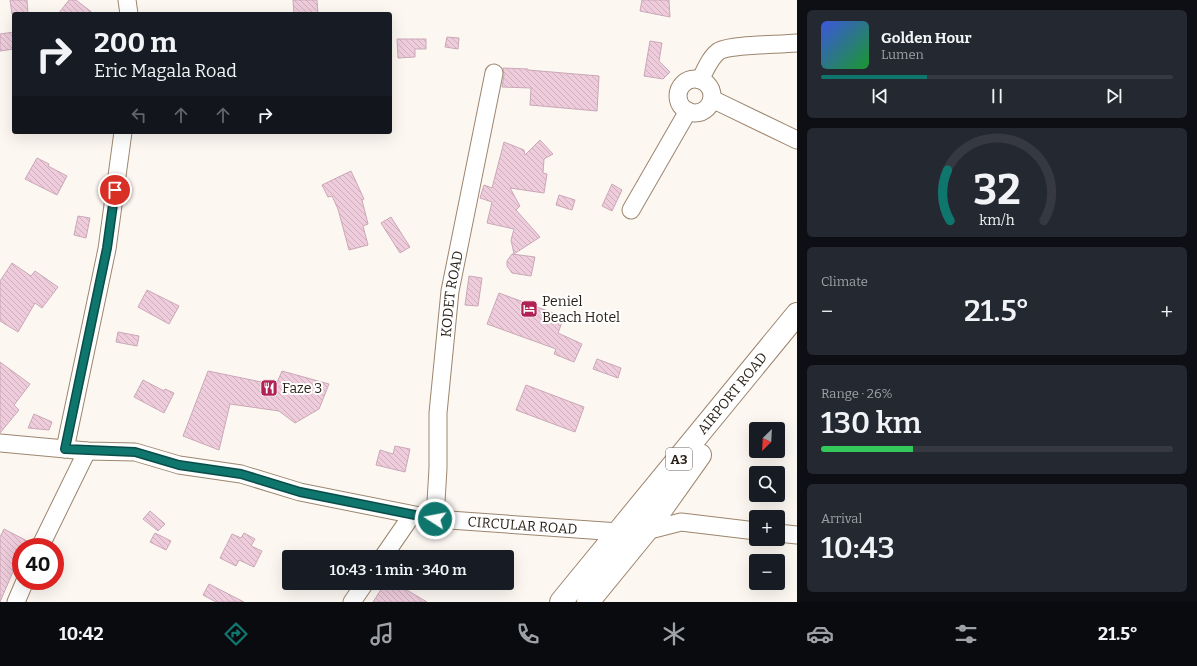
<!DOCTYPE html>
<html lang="en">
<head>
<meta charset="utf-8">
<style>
  :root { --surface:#171b24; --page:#242831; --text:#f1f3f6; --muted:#9ea1a6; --line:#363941; --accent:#0f766e }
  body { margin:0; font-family:Bitter,serif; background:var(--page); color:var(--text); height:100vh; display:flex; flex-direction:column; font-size:15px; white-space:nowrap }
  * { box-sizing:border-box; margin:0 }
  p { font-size:13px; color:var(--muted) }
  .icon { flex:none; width:22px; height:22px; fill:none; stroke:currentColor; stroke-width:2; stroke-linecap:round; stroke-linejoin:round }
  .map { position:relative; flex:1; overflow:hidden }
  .sheet { display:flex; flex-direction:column; gap:10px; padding:10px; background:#0d0f14; width:400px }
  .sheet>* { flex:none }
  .banner { position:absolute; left:12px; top:12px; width:380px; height:122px; border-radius:4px; box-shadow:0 4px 16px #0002; background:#171b24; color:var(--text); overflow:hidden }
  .needle { width:26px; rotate:204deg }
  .buttons { position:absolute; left:749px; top:422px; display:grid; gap:8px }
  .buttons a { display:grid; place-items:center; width:36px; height:36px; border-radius:4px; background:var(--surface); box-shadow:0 4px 16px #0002; font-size:20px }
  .speed { position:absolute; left:12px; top:538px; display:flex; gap:8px; font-size:20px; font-weight:700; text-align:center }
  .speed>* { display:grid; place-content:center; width:52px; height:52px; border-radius:50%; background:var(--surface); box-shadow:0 4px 16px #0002; line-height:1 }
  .speed .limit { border:6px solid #d22; background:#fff; color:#111 }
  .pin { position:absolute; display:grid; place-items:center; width:34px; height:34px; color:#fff; margin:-17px; border:2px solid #fff; border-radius:50%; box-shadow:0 1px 4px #0007 }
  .me { position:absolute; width:44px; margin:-22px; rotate:281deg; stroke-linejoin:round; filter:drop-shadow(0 0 3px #0008) }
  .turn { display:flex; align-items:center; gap:14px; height:84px; padding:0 16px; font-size:18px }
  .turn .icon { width:52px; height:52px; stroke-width:2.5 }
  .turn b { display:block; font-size:28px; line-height:34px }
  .lanes { display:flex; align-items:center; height:38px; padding:0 16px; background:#0003; justify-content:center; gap:20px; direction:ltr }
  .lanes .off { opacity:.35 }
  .big { font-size:30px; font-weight:600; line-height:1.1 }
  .sheet .card { flex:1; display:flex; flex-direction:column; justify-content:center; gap:6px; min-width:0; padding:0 14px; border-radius:6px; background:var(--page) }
  .sheet .dial { align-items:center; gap:0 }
  .dial svg { height:104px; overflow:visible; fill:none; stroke:var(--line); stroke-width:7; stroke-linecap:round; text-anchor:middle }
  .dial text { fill:var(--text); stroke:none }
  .song { display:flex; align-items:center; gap:12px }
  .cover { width:48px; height:48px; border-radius:6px; background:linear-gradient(135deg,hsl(230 70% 55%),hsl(130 70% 35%)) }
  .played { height:4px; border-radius:2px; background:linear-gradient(90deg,var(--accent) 30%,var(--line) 30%) }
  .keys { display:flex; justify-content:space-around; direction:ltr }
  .heat { display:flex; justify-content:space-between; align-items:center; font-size:22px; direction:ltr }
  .charge { height:6px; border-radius:3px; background:linear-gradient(90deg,#34c759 26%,var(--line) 0) }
  .trip { position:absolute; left:282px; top:550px; width:232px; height:40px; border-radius:4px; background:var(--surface); box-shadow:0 4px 16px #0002; font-weight:600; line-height:40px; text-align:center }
  .dock { display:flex; height:64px; justify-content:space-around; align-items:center; background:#090b0e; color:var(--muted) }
  .dock .icon { width:28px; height:28px }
  .dock .selected { color:var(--accent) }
  .dock b { font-size:18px; color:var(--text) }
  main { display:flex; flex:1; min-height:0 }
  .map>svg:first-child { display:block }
</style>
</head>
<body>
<main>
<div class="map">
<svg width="797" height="602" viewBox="0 0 797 602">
  <defs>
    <pattern id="building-back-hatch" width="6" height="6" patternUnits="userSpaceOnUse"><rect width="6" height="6" fill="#eeccdb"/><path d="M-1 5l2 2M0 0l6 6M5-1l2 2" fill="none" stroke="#ccafbb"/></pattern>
  </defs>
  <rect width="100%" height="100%" fill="#fdf7f2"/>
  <path fill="url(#building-back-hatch)" stroke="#caa8b7" d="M10 0H27L28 14H12Z
    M69 0H76L94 14H58Z
    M293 0H317L318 14H294Z
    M642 0H669L670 17 640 11Z
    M14 32V49L0 51V34Z
    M447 37 459 38 458 49 445 47Z
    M397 39H426V49H415V57L398 58Z
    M650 41 662 43 659 61 670 72 663 79 644 76Z
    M503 68 528 69V70L599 76 597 111 530 105 531 88 502 87 504 75Z
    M540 140 553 154 544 159 543 173 547 174 544 193 510 188 520 206 516 210 540 237 514 254 511 240 514 229 487 223 492 202 480 198 484 185 492 188 504 142 524 150 525 155Z
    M37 158 49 164 48 166 67 176 57 195 25 179Z
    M351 171 364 199 362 200 368 224 363 226 368 245 349 250 338 209 332 196 328 197 322 185Z
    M612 184 622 190 612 211 602 206Z
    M559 195 575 200 572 210 556 205Z
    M78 216 90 218 86 238 74 235Z
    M391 217 410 247 400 253 381 223Z
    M512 254 535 257 531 276 512 273 507 266V261Z
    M12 263 31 276 35 271 58 287 42 308 35 303 18 332 0 321V281Z
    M469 276 482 278 478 306 465 305Z
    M147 290 179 306 169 324 138 307Z
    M499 293 564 317 558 333 582 344 574 362 554 354 556 349 487 324Z
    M118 332 139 336 137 346 116 342Z
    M597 359 621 368 618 378 593 369Z
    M0 362 30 384 14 405 19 410 0 433Z
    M208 371 276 385 282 371 329 384 319 409 295 423 279 411 230 404 219 450 183 436Z
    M143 380 164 391 165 389 174 393 164 413 134 397Z
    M526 385 584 407 575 432 516 410Z
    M34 414 52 422 49 430 28 428Z
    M395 446 410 449 405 472 376 465 380 450 393 454Z
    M150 511 165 524 158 531 143 519Z
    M4 529 31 543 30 547H21V562L18 560 0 602V537Z
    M155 533 171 541 166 550 150 542Z
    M244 533 255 539 251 546 262 551 254 567 239 560 236 566 220 558 232 534 241 538Z
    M385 583H395L427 602H373Z
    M209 584 244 602H216L203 595Z"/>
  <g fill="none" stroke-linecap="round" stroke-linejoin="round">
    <defs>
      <g id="minor">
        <path d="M127 0 129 14"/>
        <circle cx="695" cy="96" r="17"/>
        <path d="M700 80C705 71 710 57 719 51 732 44 780 45 797 43"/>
        <path d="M712 99 797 140"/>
        <path d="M631 210 688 111"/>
        <path id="s1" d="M0 443 87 451 135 452 179 465 241 474 300 492 435 519 619 532 646 531 681 522 756 531"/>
        <path d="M65 449 107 249 123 132"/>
        <path id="s2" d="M435 519 438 468V413L450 291 494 73"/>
        <path d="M778 533 797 535"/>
        <path d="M40 547 87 451"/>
        <path d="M383 557 412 515"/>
        <path d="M16 602 25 581"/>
        <path d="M352 602 365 583"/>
      </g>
      <g id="highway">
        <path id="s3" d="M561 602 797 314"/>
        <path d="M588 602 646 531 700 455"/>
      </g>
    </defs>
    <use href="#minor" stroke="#9c866e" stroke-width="19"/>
    <use href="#highway" stroke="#9c866e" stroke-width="24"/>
    <use href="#minor" stroke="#fff" stroke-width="17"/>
    <use href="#highway" stroke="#fff" stroke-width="22"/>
  </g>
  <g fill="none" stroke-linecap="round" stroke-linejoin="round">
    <defs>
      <path id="route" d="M115 190 107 248 65 449 135 452 179 465 241 474 300 492 435 519"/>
    </defs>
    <use href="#route" stroke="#0a4d48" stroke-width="10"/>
    <use href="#route" stroke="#0f766e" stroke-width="7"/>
  </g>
  <defs>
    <symbol id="hotel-square" viewBox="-11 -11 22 22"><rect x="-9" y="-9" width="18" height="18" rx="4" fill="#b12254" stroke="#fff"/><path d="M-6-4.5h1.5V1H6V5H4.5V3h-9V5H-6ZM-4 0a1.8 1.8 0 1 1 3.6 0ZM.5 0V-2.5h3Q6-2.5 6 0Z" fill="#fff"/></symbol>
    <symbol id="restaurant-square" viewBox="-11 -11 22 22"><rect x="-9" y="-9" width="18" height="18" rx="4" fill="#b12254" stroke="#fff"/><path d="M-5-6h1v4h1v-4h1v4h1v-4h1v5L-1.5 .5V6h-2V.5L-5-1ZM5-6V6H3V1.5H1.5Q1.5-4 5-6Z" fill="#fff"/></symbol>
  </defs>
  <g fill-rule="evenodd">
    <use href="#hotel-square" x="519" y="299" width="20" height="20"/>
    <use href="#restaurant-square" x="259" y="378" width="20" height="20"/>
  </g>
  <g text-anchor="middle" stroke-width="4" stroke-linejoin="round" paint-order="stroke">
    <rect fill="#fff" stroke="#68625c" stroke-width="1" x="666" y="448" width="26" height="22" rx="3"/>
    <g font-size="13" font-weight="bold" fill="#281f16">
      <text x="679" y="464">A3</text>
    </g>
    <g font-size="14" fill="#281f16" stroke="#fff">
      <text dy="5" stroke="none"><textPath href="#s2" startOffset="226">KODET ROAD</textPath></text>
      <text dy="5" stroke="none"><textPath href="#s3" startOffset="270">AIRPORT ROAD</textPath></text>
      <text dy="5" stroke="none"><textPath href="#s1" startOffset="531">CIRCULAR ROAD</textPath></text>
    </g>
    <g font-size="14" fill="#281f16" stroke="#fff" text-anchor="start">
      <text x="542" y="306">Peniel<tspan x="542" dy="16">Beach Hotel</tspan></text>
      <text x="282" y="393">Faze 3</text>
    </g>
  </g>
</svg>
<div class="buttons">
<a><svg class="needle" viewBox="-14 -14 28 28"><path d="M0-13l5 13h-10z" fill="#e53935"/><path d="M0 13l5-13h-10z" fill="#9ea1a6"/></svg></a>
<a><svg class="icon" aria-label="search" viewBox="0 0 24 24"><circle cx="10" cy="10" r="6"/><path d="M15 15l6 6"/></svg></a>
<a>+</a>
<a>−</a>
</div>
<div class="speed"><div class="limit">40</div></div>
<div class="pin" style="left:115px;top:190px;background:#d93025"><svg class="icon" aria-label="arrive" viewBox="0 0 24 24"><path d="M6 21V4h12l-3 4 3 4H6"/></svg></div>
<svg class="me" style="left:435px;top:519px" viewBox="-20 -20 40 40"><circle r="17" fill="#0f766e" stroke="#fff" stroke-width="3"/><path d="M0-11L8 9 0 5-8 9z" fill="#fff"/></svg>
<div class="trip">10:43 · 1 min · 340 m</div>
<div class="banner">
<div class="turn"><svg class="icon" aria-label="right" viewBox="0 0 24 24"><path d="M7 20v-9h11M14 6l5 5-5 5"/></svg><div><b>200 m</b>Eric Magala Road</div></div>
<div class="lanes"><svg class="icon off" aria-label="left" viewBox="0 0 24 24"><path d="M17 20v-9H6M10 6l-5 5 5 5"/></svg><svg class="icon off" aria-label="ahead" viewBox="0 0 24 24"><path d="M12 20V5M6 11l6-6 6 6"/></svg><svg class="icon off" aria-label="ahead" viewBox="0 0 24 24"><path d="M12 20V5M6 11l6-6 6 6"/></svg><svg class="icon" aria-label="right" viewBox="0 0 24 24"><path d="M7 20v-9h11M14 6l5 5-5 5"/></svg></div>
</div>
</div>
<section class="sheet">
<div class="card">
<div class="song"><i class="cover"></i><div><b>Golden Hour</b><p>Lumen</p></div></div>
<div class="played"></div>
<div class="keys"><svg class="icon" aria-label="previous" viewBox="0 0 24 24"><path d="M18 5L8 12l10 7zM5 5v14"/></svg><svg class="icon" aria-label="pause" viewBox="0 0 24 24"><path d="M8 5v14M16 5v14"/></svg><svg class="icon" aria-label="next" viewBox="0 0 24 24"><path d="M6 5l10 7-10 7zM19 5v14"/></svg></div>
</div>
<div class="card dial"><svg viewBox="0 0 100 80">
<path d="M14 69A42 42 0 1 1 86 69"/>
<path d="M14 69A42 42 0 0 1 12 30" stroke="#0f766e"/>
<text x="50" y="56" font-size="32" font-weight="700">32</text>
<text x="50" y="72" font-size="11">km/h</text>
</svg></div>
<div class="card"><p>Climate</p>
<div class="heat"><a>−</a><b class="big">21.5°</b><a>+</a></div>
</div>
<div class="card"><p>Range · 26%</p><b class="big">130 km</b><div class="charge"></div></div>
<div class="card"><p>Arrival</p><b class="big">10:43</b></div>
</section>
</main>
<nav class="dock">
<b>10:42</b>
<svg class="icon selected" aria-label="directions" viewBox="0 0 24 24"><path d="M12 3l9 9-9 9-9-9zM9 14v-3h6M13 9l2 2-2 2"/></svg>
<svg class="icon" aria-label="music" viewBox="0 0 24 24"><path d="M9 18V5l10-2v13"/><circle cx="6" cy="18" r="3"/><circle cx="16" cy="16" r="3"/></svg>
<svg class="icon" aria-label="phone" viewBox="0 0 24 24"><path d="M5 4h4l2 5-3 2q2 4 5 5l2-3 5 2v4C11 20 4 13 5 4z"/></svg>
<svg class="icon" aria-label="climate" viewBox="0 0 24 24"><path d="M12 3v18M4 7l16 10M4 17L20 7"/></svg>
<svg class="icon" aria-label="car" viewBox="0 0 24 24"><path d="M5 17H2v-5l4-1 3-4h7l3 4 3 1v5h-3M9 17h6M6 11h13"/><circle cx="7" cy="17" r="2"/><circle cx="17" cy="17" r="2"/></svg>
<svg class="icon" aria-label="filters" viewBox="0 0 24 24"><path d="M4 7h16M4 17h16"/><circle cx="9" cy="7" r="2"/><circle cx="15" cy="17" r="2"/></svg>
<b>21.5°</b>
</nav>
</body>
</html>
